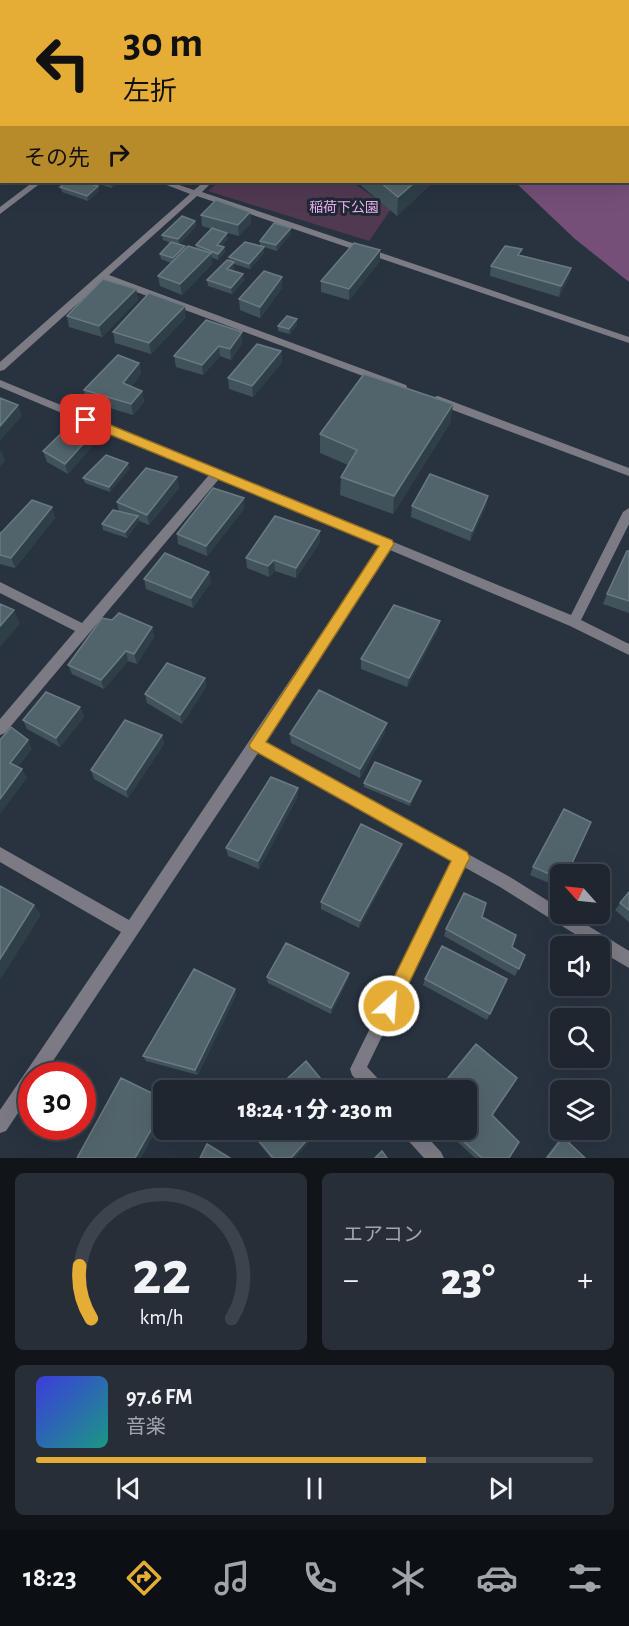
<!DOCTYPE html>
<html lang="ja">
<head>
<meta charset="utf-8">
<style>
  :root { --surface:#1f2630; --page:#272e38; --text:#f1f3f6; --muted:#a1a5ab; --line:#3c434c; --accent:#e5ad35 }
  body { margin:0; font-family:"Alegreya Sans","Noto Sans JP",sans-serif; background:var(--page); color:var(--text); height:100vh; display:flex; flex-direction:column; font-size:22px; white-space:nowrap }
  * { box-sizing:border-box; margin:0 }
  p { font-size:20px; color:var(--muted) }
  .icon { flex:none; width:33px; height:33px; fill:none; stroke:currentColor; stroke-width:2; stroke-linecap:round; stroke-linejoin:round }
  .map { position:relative; height:1158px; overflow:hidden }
  .panel { display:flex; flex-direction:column; gap:15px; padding:15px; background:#11151a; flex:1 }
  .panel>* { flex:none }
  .top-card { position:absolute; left:0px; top:0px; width:630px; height:183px; box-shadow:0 6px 24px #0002,0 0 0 2px var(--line); background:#e5ad35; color:#111; overflow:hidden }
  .needle { width:39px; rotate:297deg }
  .controls { position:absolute; left:550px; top:864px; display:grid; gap:12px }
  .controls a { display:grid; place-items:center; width:60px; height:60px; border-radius:9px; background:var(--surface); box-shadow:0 6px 24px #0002,0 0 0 2px var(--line); font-size:30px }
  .speed { position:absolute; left:18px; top:1062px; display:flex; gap:12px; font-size:30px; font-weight:700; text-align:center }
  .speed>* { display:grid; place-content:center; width:78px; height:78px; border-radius:50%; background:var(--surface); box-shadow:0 6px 24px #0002,0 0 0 2px var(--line); line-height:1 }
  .speed .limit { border:9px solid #d22; background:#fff; color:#111 }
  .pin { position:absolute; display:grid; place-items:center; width:51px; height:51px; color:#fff; margin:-26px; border-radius:12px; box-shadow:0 3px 9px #0006 }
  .me { position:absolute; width:66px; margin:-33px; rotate:26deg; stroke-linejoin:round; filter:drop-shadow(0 0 4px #0008) }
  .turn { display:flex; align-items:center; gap:21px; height:126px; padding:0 24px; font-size:27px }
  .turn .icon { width:78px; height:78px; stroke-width:2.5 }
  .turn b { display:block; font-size:42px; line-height:51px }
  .then { display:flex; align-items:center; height:57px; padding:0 24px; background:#0003; gap:12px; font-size:22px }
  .big { font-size:45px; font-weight:800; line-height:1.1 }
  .panel .tile { flex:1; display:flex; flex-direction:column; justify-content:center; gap:9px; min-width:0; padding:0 21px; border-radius:9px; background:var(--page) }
  .panel .dial { align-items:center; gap:0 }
  .dial svg { height:156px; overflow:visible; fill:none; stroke:var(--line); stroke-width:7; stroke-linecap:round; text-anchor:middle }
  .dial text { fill:var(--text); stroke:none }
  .song { display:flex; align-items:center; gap:18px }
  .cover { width:72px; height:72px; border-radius:9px; background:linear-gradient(135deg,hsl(240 70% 55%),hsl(170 70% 35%)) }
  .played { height:6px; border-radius:3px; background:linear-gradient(90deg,var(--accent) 70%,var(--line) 70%) }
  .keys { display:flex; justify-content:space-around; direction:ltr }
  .heat { display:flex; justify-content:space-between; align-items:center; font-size:33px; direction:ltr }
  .panel .tiles { flex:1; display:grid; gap:15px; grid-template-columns:1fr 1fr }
  .tile:last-child { grid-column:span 2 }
  .trip { position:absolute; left:153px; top:1080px; width:324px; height:60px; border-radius:9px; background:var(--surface); box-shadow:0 6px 24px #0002,0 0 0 2px var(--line); font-weight:800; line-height:60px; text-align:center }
  .tabs { display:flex; height:96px; justify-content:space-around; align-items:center; background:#0c0f13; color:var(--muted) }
  .tabs .icon { width:42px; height:42px }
  .tabs .on { color:var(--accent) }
  .tabs b { font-size:27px; color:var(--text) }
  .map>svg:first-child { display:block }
</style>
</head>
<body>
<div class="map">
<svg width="629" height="1158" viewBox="0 0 629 1158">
  <rect width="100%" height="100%" fill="#293340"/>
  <path fill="#513952" d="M219 182H352L391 209 369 241 208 191Z"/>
  <path fill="#754f77" d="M430 0H629V282L575 239 515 182H628V2Z"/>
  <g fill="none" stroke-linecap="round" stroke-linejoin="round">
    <path fill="#7c7b84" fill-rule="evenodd" d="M101 0 112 2H102Z
      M127 0H133L126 2Z
      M295 0H301L294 2Z
      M0 43H2V48H0Z
      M0 124H2V128H0Z
      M33 182H42L0 214V207Z
      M159 182H170L194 190 204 182H212L202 192 629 337V343L197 196 109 275 406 385 407 387 406 389H398L104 280 4 370 0 371V362L190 194Z
      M0 380 571 615 623 512 629 508V524L581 620 629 644V655L570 626 390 550 265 743 510 877 561 909V914H569L629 951V968L600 951V946H594L500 887 464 867 367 1067 383 1084 385 1090H366L352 1075 350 1069 452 861 258 753 43 1076H32V1092L6 1131 0 1133V1110L121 932 0 862V847L129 920 380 546 219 479 5 733 0 735V719L75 631 0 593V582L82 623 209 475 0 387Z
      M438 396 629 468V476L434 403 433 400 434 397Z
      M402 1130H421L441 1152 444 1158H424L404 1136Z"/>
  </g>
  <path fill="#40535a" d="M0 0H41L39 2H2V23H0Z
    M145 0H170L169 2Z
    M92 182H119L112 188Z
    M357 182H433L397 216Z
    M98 186 99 191 88 201 62 192 60 187Z
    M250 212 251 223 239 236 220 231 228 239 221 246 224 247 225 252 218 260 211 257 212 264 182 295 160 286 158 276 171 263 161 259 160 254 171 243 163 240 162 235 195 221 196 226 180 244 185 249 196 248V245L212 229 202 226 201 215Z
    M291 228V233L277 251 264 247V253L250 269 234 264V268L232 270 244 280 232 294 208 286 207 280 229 261V257L260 246V241Z
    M380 250V261L349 300 321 292V281Z
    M521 255 571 268 568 279 559 297 490 276 491 266Z
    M282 288 260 318 240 310 239 299Z
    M136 289 138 300 102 337 69 327 67 316Z
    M186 317 151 354 115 343 113 332Z
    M297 319V325L290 334 278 331V326Z
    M242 332V343L231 360 220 356 203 375 176 367 174 356Z
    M281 351 282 362 253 397 229 389 228 378Z
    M139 363 141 374 131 387 142 391 144 402 133 415 86 401 84 390Z
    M453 404 450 423 393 514 340 495 341 477 348 465 320 453V434Z
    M92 434 94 444 68 474 47 462 43 451Z
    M130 468 110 492 85 483 83 478Z
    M177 477 179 488 149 525 139 521 127 538 103 530 102 524 119 512 117 502Z
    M488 496 486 506 470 541 411 517 412 506Z
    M52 507 55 518 15 568 0 564V530L1 533Z
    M244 509 207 556 178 544 177 534Z
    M320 531V542L296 578 275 571 269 577 247 568 246 558Z
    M629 551V613L603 604 607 594Z
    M144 579 211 582 193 608 146 589Z
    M152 627 154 637 137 664 128 661 104 689 72 674 68 665Z
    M438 630 407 687 361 669V659Z
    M205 678 206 687 182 724 147 703 145 694Z
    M80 707 84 717 60 747 27 729 23 720Z
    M385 732 360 778 291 743 290 734Z
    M162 735 164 744 128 798 94 779 91 770Z
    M421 781 420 785 410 806 364 787V783Z
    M298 788V796L259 869 228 856 226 848Z
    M400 852 359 928 321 909V902Z
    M533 867 561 874V888L530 875Z
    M629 892V922L615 910Z
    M482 917 512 947 525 955 515 976 444 936 446 929Z
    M349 973 348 979 331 1014 268 983 267 977Z
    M425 979H507L487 1020 423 985Z
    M235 989 236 995 198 1075 146 1061 143 1056Z
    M492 1115 509 1158H475L445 1130H466Z
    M248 1130H319L295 1158H271Z
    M563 1137 585 1158H545L558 1141Z"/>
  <path fill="#2f3f48" d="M64 0H72V1L70 2H61Z
    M2 68V80L0 81V69Z
    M2 85V98L0 99V86Z
    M110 182H119L112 188Z
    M415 182H433L397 216 398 197Z
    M98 186 99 191 88 201 87 196Z
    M250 212 251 223 239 236 238 225Z
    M195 221 196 226 179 245 178 239Z
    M291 228V233L277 251 276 245Z
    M227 233 228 239 217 250V245Z
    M185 246 186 251 173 264V258Z
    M224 247 225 252 218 260V254Z
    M264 247V253L250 269 249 264Z
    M380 250V261L349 300V289Z
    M211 253 212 264 182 295 180 284Z
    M234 262V268L228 274 227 269Z
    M571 268 568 279 559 297 561 286Z
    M243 274 244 280 232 294 231 288Z
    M282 277V288L260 318V307Z
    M136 289 138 300 102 337 99 326Z
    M185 306 186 317 151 354 149 343Z
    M297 319V325L290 334 289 329Z
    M242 332V343L231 360 230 349Z
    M219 346 220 356 203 375 202 365Z
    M281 351 282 362 253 397 252 386Z
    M139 363 141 374 125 394 123 383Z
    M142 391 144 402 133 415 131 404Z
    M453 404 450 423 393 514 394 496Z
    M18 405 22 416 0 441V426Z
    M92 434 94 444 68 474 65 464Z
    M1 450 5 461 0 466V451Z
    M128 463 130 468 110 492 109 487Z
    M177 477 179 488 149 525 147 515Z
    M488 496 486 506 470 541 472 531Z
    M244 498V509L207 556 206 546Z
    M52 507 55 518 15 568 11 558Z
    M138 516 139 521 127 538 125 532Z
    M320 531V542L296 578V568Z
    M274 560 275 571 269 577 268 566Z
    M209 572 211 582 193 608 191 598Z
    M14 610 20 624 0 647V626Z
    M440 621 438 630 407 687 409 678Z
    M152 627 154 637 137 664 134 654Z
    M126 651 128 661 104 689 101 680Z
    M205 678 206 687 182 724 180 715Z
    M80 707 84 717 60 747 56 738Z
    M387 723 385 732 360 778V769Z
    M162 735 164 744 128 798 126 790Z
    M28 740 32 749 15 771 10 763Z
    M22 769 27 778 0 814V799Z
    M421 781 420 785 410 806V802Z
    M298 788V796L259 869 258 861Z
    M402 844 400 852 359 928 360 921Z
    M34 905 41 915 0 980V959Z
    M349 973 348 979 331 1014V1008Z
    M235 989 236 995 198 1075 195 1070Z
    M164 1107V1117L141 1158H135Z
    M316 1130H319L295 1158H291Z"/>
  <path fill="#52646b" stroke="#6a7a82" stroke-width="1.5" d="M0 0H33V2H2V5H0Z
    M50 0H64L61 2H48Z
    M183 0H226L230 1H182Z
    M2 52V68L0 69V54Z
    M2 99V108L0 107V100Z
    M67 182H84L98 186 87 196 60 187Z
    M380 182H415L398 197Z
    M216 200 250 212 238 225 201 215Z
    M182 216 195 221 178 239 162 235Z
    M274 223 291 228 276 245 260 241Z
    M212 228 227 233 217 245 224 247 218 254 196 245Z
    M171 242 185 246 173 258 160 254Z
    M245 242 264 247 249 264 229 257Z
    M354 243 380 250 349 289 321 281Z
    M188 246 211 253 180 284 158 276Z
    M505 246 522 249 518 255 571 268 561 286 491 266Z
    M227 260 234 262 227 269 243 274 231 288 207 280Z
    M264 271 282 277 260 307 239 299Z
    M103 279 136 289 99 326 67 316Z
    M149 293 185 306 149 343 113 332Z
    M287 316 297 319 289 329 278 326Z
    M206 320 242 332 230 349 219 346 202 365 174 356Z
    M257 344 281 351 252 386 228 378Z
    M118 355 139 363 123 383 142 391 131 404 84 390Z
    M364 374 453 404 394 496 341 477 357 450 320 434Z
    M0 398 18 405 0 426Z
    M70 425 92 434 65 464 43 451Z
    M106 455 128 463 109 487 83 478Z
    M146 468 177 477 147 515 117 502Z
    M430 474 488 496 472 531 412 506Z
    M213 488 244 498 206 546 177 534Z
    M32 500 52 507 11 558 0 555V534Z
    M113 510 138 516 125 532 102 524Z
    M275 516 320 531 296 568 274 560 268 566 246 558Z
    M627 551H629V601L607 594Z
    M165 553 209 572 191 598 144 579Z
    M0 604 14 610 0 626Z
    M394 605 440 621 409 678 361 659Z
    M119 613 152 627 134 654 126 651 101 680 68 665 102 618 112 620Z
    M167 663 205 678 180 715 145 694Z
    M319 690 387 723 360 769 290 734Z
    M46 692 80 707 56 738 23 720Z
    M125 720 162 735 126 790 91 770Z
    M11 727 28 740 10 763 22 769 0 799V740Z
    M375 762 421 781 410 802 364 783Z
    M271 777 298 788 258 861 226 848Z
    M564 809 591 822 567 874H561V879L533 867Z
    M361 824 402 844 360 921 321 902Z
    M0 886 34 905 0 959Z
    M629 892V910L620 903Z
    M464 893 486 903 482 917 516 935 512 947 525 955 519 969 446 929Z
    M286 943 349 973 331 1008 267 977Z
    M442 946 507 979 490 1014 425 979Z
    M194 969 235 989 195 1070 143 1056Z
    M476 1044 517 1078 492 1115 519 1142 509 1158H482L451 1130H466V1090H438Z
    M306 1061 330 1090H275Z
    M121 1078 164 1099V1107L135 1158H77Z
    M250 1130H316L291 1158H273Z
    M563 1137 585 1158H547Z
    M207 1144 230 1158H200Z
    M382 1151 387 1158H375Z"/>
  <path fill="#e5ad35" stroke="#957022" stroke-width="1.5" d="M86 415 392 540 394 544 266 742 467 852 470 858 467 863 395 1012 389 1015 383 1012 380 1006 451 861 251 749 249 745 379 546 82 423V417Z"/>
  <g text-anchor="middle" stroke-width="6" stroke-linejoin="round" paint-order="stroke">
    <g font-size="14" fill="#ecb0ef" stroke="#1f2936">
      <text x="344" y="212">稲荷下公園</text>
    </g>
  </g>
</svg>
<div class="controls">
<a><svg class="needle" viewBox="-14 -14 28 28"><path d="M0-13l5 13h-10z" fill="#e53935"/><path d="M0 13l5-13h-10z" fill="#a1a5ab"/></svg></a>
<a><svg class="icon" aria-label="sound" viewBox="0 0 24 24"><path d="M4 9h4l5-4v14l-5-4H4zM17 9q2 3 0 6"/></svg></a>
<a><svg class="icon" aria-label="search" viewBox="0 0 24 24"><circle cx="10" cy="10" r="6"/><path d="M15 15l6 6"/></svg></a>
<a><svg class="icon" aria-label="layers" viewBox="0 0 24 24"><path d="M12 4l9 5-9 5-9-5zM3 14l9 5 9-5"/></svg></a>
</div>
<div class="speed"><div class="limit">30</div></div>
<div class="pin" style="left:86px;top:420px;background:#d93025"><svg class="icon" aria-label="arrive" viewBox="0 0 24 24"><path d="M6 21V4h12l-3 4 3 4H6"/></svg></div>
<svg class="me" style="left:389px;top:1006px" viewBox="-20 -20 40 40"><circle r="17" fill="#e5ad35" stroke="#fff" stroke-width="3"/><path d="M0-11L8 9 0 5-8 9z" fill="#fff"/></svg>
<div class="trip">18:24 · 1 分 · 230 m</div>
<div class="top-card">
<div class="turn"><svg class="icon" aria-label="left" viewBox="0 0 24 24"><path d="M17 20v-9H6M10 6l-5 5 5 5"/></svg><div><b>30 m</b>左折</div></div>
<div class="then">その先<svg class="icon" aria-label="right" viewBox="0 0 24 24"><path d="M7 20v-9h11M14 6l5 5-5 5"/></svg></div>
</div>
</div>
<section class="panel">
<div class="tiles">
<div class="tile dial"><svg viewBox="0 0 100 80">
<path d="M14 69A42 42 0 1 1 86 69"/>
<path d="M14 69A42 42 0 0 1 8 42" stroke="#e5ad35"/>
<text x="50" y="56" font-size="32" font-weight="700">22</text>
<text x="50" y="72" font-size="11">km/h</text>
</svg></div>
<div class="tile"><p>エアコン</p>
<div class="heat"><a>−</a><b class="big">23°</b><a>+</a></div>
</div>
<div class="tile">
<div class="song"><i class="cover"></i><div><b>97.6 FM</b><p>音楽</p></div></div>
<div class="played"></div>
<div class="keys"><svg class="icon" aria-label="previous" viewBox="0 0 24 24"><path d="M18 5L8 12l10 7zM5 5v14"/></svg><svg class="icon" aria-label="pause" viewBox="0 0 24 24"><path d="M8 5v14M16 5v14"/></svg><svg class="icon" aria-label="next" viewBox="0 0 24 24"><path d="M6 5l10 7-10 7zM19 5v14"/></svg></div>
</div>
</div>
</section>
<nav class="tabs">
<b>18:23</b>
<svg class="icon on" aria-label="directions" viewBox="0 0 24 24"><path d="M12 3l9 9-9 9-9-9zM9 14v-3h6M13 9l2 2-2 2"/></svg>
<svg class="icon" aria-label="music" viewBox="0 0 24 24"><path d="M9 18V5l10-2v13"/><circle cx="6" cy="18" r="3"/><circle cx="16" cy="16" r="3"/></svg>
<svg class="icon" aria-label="phone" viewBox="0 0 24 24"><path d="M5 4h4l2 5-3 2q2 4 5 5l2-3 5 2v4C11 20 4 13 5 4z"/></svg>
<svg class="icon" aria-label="climate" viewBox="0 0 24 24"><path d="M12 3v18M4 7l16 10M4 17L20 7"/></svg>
<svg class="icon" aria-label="car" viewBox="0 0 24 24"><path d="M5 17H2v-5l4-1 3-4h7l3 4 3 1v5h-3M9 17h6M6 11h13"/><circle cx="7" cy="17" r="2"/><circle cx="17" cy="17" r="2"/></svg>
<svg class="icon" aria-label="filters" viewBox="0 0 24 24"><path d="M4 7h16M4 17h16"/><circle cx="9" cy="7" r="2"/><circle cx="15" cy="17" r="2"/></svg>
</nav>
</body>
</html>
